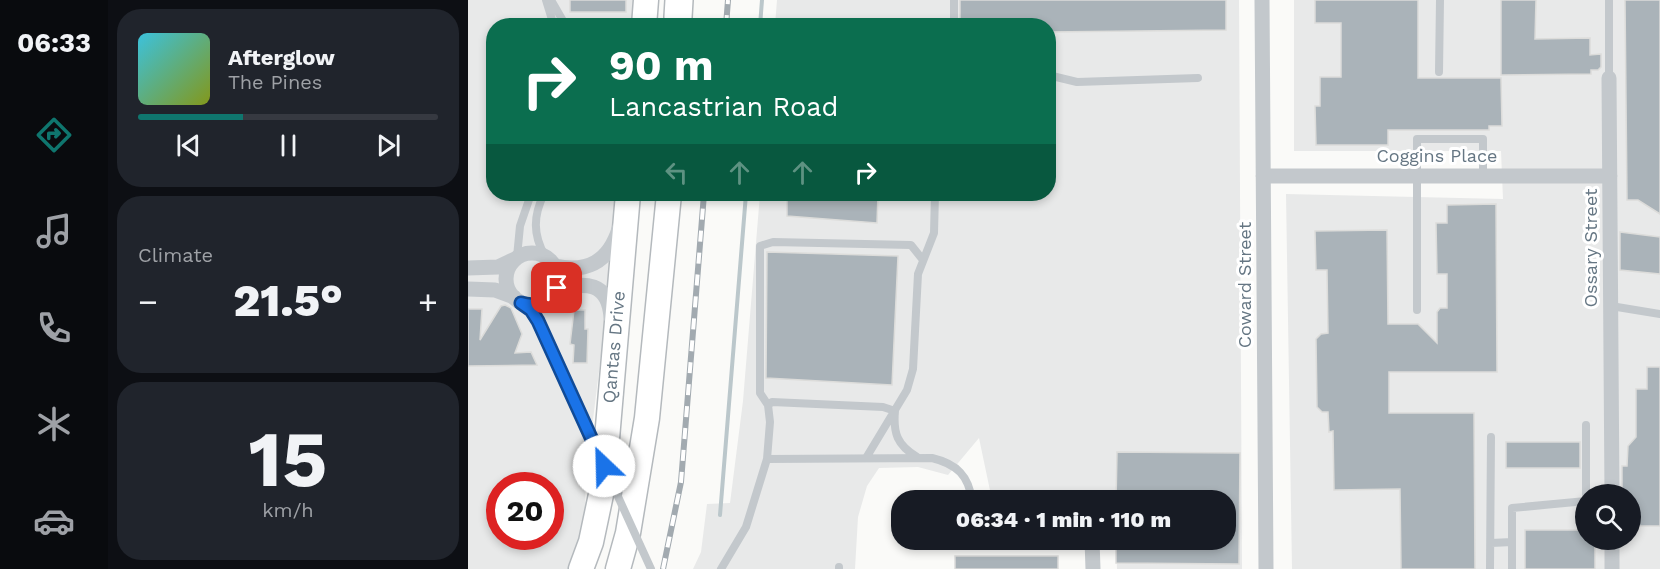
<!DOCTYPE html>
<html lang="en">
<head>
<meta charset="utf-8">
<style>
  :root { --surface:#171b24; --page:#20242c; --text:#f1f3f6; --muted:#9ea1a6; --line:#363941; --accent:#0f766e }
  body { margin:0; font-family:"Work Sans",sans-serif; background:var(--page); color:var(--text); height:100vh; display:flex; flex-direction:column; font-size:22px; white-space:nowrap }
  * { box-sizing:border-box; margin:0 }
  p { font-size:20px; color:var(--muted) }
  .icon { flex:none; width:33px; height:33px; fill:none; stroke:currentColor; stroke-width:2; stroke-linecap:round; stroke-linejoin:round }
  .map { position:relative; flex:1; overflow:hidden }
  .panel { display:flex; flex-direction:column; gap:9px; padding:9px; background:#0d0f14; width:360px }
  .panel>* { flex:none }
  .hud { position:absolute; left:18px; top:18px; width:570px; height:183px; border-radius:24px; box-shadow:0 3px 9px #0003; background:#0b6e4f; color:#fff; overflow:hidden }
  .controls { position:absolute; left:1107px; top:484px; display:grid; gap:12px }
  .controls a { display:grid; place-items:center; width:66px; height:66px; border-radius:50%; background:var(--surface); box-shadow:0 3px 9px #0003; font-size:30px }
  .speed { position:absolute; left:18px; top:472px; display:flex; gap:12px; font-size:30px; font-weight:700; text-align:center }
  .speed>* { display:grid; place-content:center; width:78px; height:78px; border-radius:50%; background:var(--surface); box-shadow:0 3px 9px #0003; line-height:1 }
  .speed .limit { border:9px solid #d22; background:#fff; color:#111 }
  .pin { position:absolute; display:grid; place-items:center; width:51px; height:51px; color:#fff; margin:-26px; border-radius:12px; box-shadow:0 3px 9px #0006 }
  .me { position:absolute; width:66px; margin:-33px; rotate:336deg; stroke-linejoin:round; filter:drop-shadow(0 0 4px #0008) }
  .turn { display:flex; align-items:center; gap:21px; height:126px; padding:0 24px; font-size:27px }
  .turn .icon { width:78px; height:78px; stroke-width:2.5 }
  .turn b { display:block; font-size:42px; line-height:51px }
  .lanes { display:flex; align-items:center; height:57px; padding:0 24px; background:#0003; justify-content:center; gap:30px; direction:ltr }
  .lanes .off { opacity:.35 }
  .big { font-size:45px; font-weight:800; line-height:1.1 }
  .panel .card { flex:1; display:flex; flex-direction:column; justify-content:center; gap:9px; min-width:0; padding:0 21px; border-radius:24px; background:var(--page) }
  .panel .dial { align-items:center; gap:0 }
  .dial b { font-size:78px; line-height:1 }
  .song { display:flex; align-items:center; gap:18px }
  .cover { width:72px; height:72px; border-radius:9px; background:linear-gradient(135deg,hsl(190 70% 55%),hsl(70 70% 35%)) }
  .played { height:6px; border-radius:3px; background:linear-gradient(90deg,var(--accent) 35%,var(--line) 35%) }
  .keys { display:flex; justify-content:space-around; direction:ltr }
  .heat { display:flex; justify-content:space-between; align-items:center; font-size:33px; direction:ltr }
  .trip { position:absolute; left:423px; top:490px; width:345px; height:60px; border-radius:24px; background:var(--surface); box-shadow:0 3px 9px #0003; font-weight:800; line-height:60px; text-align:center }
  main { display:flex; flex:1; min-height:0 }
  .menu { display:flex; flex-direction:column; width:108px; justify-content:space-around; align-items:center; background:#090b0e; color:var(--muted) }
  .menu .icon { width:42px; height:42px }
  .menu .selected { color:var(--accent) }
  .menu b { font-size:27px; color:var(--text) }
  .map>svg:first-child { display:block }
</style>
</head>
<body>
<main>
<nav class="menu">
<b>06:33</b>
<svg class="icon selected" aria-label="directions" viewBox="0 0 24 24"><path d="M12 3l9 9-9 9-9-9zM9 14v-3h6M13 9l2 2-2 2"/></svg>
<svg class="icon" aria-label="music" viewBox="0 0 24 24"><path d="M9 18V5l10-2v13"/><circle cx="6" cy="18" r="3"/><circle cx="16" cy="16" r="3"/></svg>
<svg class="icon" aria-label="phone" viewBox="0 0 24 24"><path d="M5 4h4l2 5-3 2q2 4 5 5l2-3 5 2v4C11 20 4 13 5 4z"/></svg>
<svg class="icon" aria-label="climate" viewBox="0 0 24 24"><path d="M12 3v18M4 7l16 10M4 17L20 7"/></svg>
<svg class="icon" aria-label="car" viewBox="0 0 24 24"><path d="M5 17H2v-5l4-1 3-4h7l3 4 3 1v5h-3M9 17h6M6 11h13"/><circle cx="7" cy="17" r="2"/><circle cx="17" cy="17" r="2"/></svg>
</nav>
<section class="panel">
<div class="card">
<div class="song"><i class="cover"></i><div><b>Afterglow</b><p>The Pines</p></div></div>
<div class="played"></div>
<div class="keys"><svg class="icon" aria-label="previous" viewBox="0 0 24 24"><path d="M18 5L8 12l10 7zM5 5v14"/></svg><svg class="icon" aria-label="pause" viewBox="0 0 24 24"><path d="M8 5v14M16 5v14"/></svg><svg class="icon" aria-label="next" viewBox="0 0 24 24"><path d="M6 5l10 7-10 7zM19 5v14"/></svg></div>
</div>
<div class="card"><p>Climate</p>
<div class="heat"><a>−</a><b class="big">21.5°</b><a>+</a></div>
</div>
<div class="card dial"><b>15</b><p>km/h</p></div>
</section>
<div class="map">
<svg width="1192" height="569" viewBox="0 0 1192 569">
  <rect width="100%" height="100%" fill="#fafaf8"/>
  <path fill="#e8e9e9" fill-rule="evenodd" d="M0 0H169L167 25 26 26V194H153L117 484 118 525 102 569H0ZM32 486H82V537H32Z
    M309 0H771L774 569H649L648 540H758V501H646L645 498 524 500 511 438 480 475 450 467 411 468 399 486 390 517 387 569H225L233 552 239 504 262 503 275 401 292 194H580V26L307 25Z
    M826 0H1192V569H824L818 194 1035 199 1033 151H826ZM1118 495H1162V540H1118Z"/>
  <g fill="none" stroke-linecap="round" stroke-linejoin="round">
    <path stroke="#bbc7cb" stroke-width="4" d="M292 26 294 0
      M252 515 278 194"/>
  </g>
  <path fill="#aab3b9" stroke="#dcdcda" stroke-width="1.5" d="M102 0H158V12H102Z
    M492 0H758V30L580 32V26H492Z
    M847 0H950V78H1033L1034 126H1021V130H920V145H848L847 106H852V77H873V23H847Z
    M1033 0H1068L1067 39 1122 38V55L1133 54V67L1130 70H1123V74L1033 75Z
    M1157 0H1192V214L1170 200H1159Z
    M319 194H410L409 223 319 216Z
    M1028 204 1029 372H921V413H1006L1007 569H933L932 489 866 490 865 431 861 432 860 412H854L849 407 848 339 853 334 860 333 859 270H848L847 231 919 230 920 324H950L969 343V312L972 308H979V274H969L968 223H979V205Z
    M1152 232 1192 237V274L1152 270Z
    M299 252 430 256 424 385 298 378Z
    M37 305 43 308 54 334 47 353 63 352 69 365 0 366V309H14L12 340 33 306Z
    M106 310H117V329H120L119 363H105L106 345 102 344Z
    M1179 367H1192V526H1162V495H1154V466H1159L1160 446 1168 437V389H1179Z
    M1038 442H1112V468H1038Z
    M649 452 772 453 771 564 648 563V540H758V501H648Z
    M1057 530H1118V540H1127V569H1057Z
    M487 556H590V569H487Z"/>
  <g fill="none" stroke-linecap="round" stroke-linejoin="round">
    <defs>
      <path id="trunk" d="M176 26 178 0
        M113 569 123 542 135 485 160 194
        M150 569 160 533 179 418 201 194"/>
      <path id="motorway" d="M210 17 211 0"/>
    </defs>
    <use href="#trunk" stroke="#b4b9bd" stroke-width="27"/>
    <use href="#motorway" stroke="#b4b9bd" stroke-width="30"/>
    <path stroke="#c3c8cc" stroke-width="8" d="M78 0 86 26
      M83 0 98 26
      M486 0V26
      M1141 0V78
      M971 72 972 0
      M580 75 609 82 730 78
      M76 194C65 216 65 235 77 256
      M49 257 52 226 63 194
      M53 303 70 321
      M1143 306 1192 314
      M949 310V139H1015V175
      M70 319 71 308 79 301
      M300 405 292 393V246L305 242 443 245 455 260
      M398 458 439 390 445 369 450 274 466 233 467 194
      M299 459 302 422 300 405 304 402 415 407 427 411C425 433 429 445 449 457
      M1118 495V425
      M1023 543 1044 542
      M253 569 278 527 299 459 464 458C489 464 501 476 504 501
      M371 569V567
      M1022 569 1023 437
      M1044 569V508L1118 501"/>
    <path stroke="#c3c8cc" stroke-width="15" d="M794 0 798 569
      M1141 78 1144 495
      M795 176H1142
      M38 279a26 26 0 1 1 52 0a26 26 0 1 1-52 0Z
      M87 266C120 273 141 261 151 229
      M0 268 30 267 47 259
      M89 288C118 283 140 281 143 317
      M0 289 27 290 46 297
      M431 515 434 516
      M624 540 625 569
      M1144 540V569"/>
    <use href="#trunk" stroke="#fff" stroke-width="24"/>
    <use href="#motorway" stroke="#fff" stroke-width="27"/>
    <defs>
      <path id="rail" d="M258 26 260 0
        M195 569 213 482 236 194"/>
    </defs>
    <use href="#rail" stroke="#a2aab0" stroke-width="6"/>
    <use href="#rail" stroke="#fff" stroke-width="4" stroke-dasharray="11" stroke-linecap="butt"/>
    <path stroke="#c3c8cc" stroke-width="8" d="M70 321 183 569"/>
  </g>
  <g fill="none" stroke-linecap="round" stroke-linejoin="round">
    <defs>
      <path id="route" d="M89 288C81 302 69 308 53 303L63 310 70 321 136 466"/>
    </defs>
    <use href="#route" stroke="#114b97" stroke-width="15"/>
    <use href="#route" stroke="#1a73e8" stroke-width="10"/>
  </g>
  <g text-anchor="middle" stroke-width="6" stroke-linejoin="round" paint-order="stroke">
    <g font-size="18" fill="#657683" stroke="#fff">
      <text x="969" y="162">Coggins Place</text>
      <text transform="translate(1123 248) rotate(-90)" y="6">Ossary Street</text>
      <text transform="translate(777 285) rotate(-90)" y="6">Coward Street</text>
      <text transform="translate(146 347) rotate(-85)" y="6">Qantas Drive</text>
    </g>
  </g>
</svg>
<div class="controls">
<a><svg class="icon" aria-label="search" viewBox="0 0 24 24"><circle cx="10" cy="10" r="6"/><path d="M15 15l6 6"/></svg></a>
</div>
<div class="speed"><div class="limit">20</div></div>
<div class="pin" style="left:89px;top:288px;background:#d93025"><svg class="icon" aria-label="arrive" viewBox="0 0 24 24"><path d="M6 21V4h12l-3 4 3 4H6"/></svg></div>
<svg class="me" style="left:136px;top:466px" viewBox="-20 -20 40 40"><circle r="19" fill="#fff"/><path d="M0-13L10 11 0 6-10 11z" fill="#1a73e8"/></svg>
<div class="trip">06:34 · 1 min · 110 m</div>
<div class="hud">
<div class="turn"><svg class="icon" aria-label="right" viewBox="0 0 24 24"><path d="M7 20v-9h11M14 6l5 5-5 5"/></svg><div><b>90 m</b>Lancastrian Road</div></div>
<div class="lanes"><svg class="icon off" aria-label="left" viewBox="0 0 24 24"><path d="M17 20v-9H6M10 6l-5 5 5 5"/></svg><svg class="icon off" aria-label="ahead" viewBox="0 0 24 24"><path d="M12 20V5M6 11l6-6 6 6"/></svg><svg class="icon off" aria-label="ahead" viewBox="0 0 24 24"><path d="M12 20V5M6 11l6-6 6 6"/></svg><svg class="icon" aria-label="right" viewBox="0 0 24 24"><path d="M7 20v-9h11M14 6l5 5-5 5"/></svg></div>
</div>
</div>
</main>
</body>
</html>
